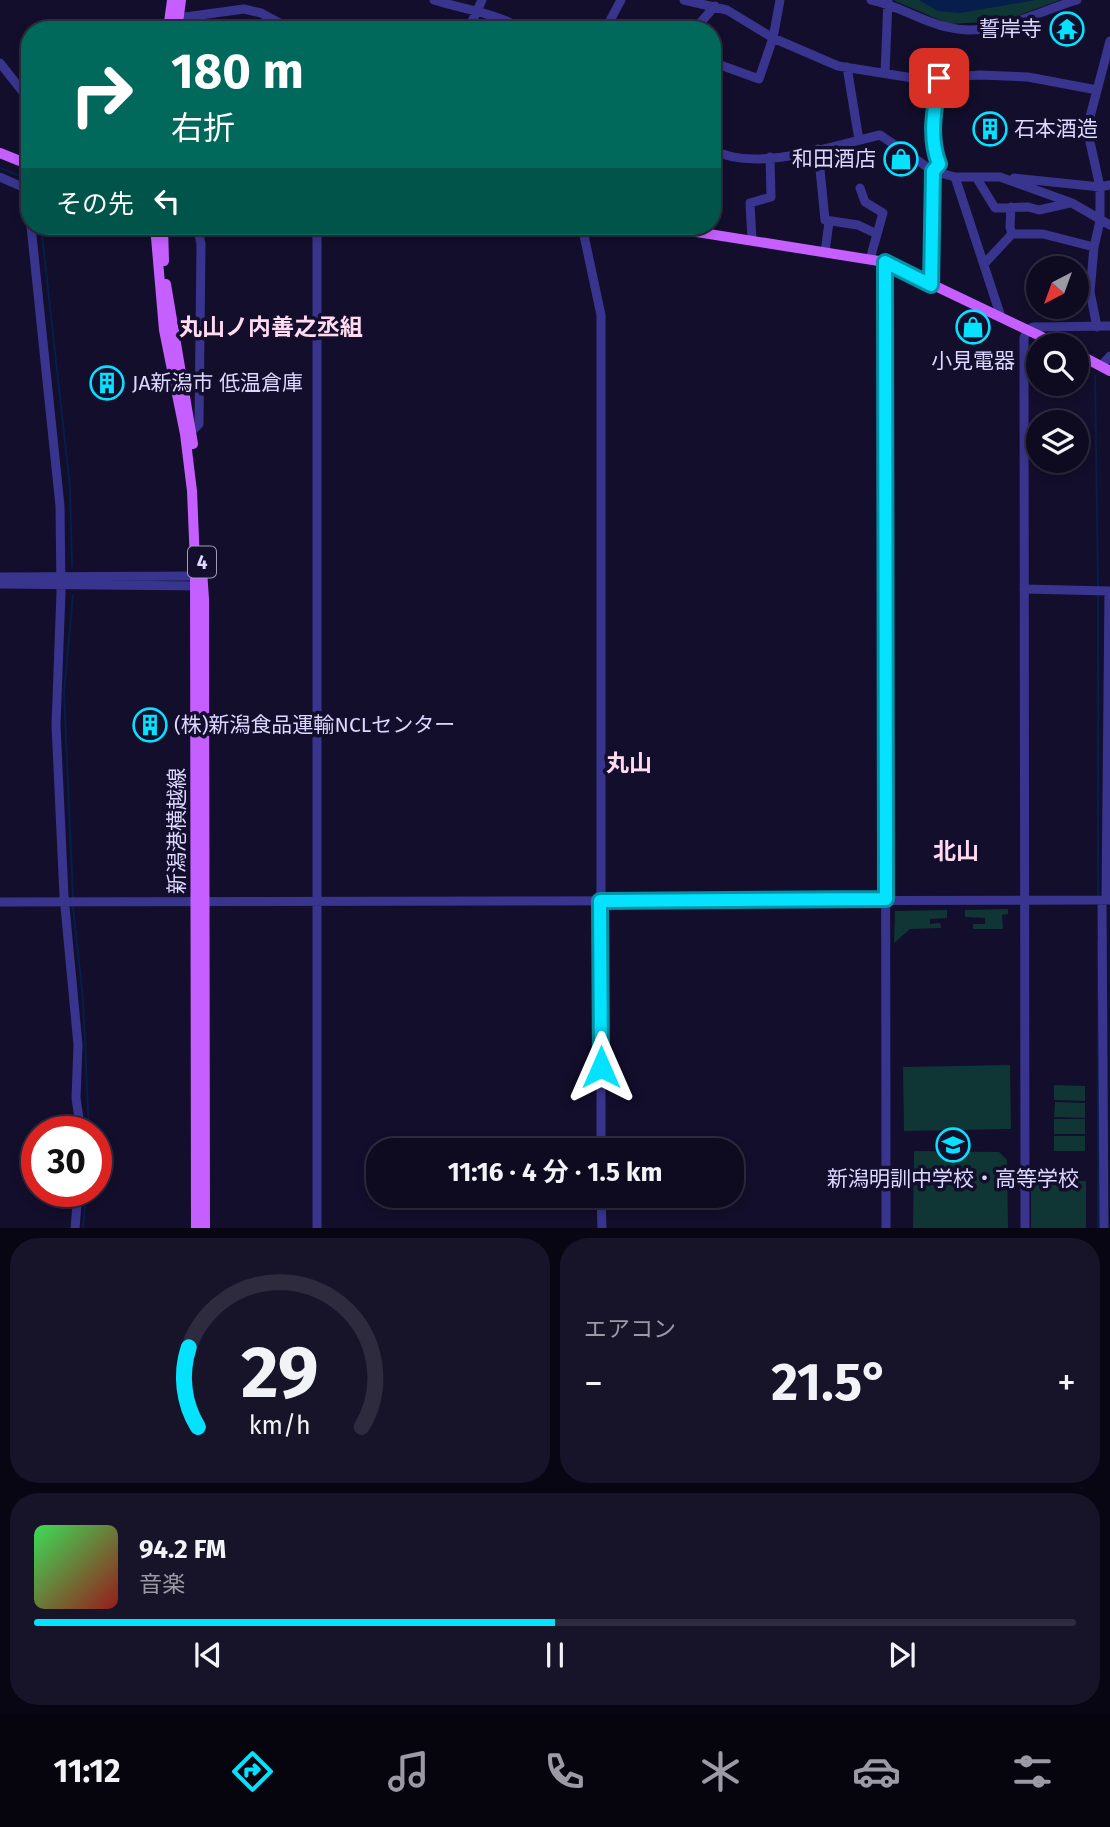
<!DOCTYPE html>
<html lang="ja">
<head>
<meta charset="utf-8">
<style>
  :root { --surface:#0e0a20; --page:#171329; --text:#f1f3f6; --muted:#9b9aa5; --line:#2e2b3e; --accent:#04e2ff }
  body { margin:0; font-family:"Fira Sans","Noto Sans JP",sans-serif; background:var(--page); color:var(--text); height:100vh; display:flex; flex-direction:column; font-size:26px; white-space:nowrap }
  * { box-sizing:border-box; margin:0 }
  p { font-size:23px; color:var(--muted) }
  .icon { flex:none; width:38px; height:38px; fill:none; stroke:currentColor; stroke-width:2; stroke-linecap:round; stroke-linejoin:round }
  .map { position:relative; height:1228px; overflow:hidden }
  .drawer { display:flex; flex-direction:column; gap:10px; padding:10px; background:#080612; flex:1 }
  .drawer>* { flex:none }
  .banner { position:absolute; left:21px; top:21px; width:700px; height:214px; border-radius:28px; box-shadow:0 4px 10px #0003,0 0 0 2px var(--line); background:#00695c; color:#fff; overflow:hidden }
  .needle { width:46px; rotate:221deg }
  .buttons { position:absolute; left:1026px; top:256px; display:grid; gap:14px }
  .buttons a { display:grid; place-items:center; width:63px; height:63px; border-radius:50%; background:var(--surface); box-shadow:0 4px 10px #0003,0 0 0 2px var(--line); font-size:35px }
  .speed { position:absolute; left:21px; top:1116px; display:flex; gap:14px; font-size:35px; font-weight:700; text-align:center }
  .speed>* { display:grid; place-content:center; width:91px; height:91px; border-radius:50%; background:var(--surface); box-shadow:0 4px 10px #0003,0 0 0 2px var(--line); line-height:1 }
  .speed .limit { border:10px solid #d22; background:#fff; color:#111 }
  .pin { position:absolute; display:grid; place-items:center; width:60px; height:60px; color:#fff; margin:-30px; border-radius:14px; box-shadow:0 4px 10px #0006 }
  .me { position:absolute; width:77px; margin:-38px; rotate:0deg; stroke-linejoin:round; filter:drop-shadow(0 0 5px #0008) }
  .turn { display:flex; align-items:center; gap:24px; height:147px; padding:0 35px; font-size:32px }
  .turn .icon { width:91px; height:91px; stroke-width:2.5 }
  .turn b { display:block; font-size:49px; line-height:60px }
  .then { display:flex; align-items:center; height:66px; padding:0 35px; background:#0003; gap:14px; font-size:26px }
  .big { font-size:52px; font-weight:700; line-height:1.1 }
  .drawer .tile { flex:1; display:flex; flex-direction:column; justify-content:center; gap:10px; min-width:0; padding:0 24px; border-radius:28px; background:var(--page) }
  .drawer .dial { align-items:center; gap:0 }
  .dial svg { height:182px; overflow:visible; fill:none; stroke:var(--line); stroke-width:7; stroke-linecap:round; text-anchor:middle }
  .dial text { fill:var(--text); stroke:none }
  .song { display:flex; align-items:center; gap:21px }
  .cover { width:84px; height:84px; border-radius:10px; background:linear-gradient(135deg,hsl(130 70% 55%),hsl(0 70% 35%)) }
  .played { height:7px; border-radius:4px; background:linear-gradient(90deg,var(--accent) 50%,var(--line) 50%) }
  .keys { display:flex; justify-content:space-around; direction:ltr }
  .heat { display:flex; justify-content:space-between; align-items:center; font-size:38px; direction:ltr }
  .drawer .tiles { flex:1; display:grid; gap:10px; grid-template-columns:1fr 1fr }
  .tile:last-child { grid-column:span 2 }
  .trip { position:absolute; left:366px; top:1138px; width:378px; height:70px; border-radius:28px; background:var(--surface); box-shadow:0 4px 10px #0003,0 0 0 2px var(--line); font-weight:700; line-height:70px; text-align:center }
  .tab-bar { display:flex; height:112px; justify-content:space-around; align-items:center; background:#06040d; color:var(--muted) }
  .tab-bar .icon { width:49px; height:49px }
  .tab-bar .selected { color:var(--accent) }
  .tab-bar b { font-size:32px; color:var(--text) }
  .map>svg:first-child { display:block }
</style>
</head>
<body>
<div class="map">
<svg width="1110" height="1229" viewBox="0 0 1110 1229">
  <rect width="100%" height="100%" fill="#130e2b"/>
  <path fill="#103535" d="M893 0H1060L1003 21 949 24Z
    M1008 909V914L1002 915 1003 929H973V924H985V918L965 917V910Z
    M947 910V918L930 919V924L940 923 941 928 910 929 894 943 895 911Z
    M1010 1065 1011 1129 904 1131 903 1067Z
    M1054 1085 1085 1086V1101L1054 1100Z
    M1055 1102 1085 1103V1118L1054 1117Z
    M1054 1119H1085V1134H1054Z
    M1054 1136H1085V1151H1054Z
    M914 1151 999 1152 1007 1160 1008 1228H913Z
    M1031 1181H1086V1228H1031Z"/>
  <path fill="#051e4c" d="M919 0H1036L960 13 938 11Z"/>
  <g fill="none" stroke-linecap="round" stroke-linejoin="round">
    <path stroke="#051e4c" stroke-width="2" d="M0 168 30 180
      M41 226 70 487 72 566
      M1095 375 1098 588
      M1098 593V896
      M73 595 64 692 73 898
      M73 907 83 999 89 1132
      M1098 940V1229
      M83 1229 86 1192"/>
    <path stroke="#39358e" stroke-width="9" d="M434 0C465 10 497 13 524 30
      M684 0 727 10 773 38 838 66 919 79 980 75 1028 77 1097 90
      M871 0C898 5 920 21 947 27 991 39 1036 12 1077 0
      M178 18 244 9 261 13 285 26 321 30
      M468 30 482 0
      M605 30 621 0
      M694 30 715 6
      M712 62 759 79 773 38 780 0
      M0 63 30 101
      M847 67 859 140
      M885 73 888 0
      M712 149C753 174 836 145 880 135L933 171 955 177H1000L1072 203 1110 225
      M818 149 825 220 858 225 877 234
      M0 177 25 188 30 211
      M955 177 1001 317
      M976 177 995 208 1028 207 1039 210 1070 203
      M1014 178 1100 187 1110 185
      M860 188 865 202 883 213 870 259
      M1011 207 1010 227 1012 234H1043L1094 247
      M31 226 60 506 61 592 56 725 64 896 78 1045 76 1098 81 1132
      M317 226V1229
      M582 226 601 315V1150
      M752 240 750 203 771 197 770 157
      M825 252 829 222
      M885 262 886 1229
      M984 264 1012 234
      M931 285 933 171 939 165C929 135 935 109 939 78
      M1097 327 1090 292 1094 247 1100 221V187L1090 142V117L1110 41
      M1102 365 1110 356
      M192 431 199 424 201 244 197 226
      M0 577 201 576
      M0 584 201 586
      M1024 589 1110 591
      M1102 900 1104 1229
      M1106 900 1109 591
      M0 902 1110 900
      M601 1195 602 1229
      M75 1229 78 1192
      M1025 1229 1024 338 1027 330 1033 327 1110 326"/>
    <path stroke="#c65fff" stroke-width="10" d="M168 30 172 0
      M177 30 181 0
      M0 153 30 165
      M155 226 164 330 185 434 192 491 195 563 196 1229
      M163 226 164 261
      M659 226 885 262 1059 345
      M166 284 193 444
      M1076 353 1110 371
      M201 555 204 599 205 1229"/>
  </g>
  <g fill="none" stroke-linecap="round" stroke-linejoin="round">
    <defs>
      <path id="route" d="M601 1067 600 901 886 899 885 262 931 285 933 171 939 164C928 135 935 108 939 78"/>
    </defs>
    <use href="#route" stroke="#0393a6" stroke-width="18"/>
    <use href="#route" stroke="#04e2ff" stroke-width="12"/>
  </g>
  <defs>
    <symbol id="temple-ring" viewBox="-11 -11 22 22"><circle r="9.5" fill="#130e2b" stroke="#04e2ff" stroke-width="1.5"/><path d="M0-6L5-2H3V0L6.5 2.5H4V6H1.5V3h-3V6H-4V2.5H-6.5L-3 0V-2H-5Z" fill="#04e2ff"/></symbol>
    <symbol id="building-ring" viewBox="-11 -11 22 22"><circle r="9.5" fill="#130e2b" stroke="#04e2ff" stroke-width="1.5"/><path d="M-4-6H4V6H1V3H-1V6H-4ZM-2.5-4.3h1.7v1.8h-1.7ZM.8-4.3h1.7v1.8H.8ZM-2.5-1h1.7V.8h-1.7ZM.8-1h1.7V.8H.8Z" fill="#04e2ff"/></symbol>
    <symbol id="shop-ring" viewBox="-11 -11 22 22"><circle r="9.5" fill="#130e2b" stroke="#04e2ff" stroke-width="1.5"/><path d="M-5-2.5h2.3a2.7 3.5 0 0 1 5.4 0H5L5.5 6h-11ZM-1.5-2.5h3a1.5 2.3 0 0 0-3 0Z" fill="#04e2ff"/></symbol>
    <symbol id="school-ring" viewBox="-11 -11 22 22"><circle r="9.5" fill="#130e2b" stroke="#04e2ff" stroke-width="1.5"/><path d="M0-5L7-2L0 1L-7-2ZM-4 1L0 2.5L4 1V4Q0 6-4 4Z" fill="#04e2ff"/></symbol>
  </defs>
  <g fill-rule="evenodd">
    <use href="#temple-ring" x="1048" y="10" width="38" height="38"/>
    <use href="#building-ring" x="971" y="110" width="38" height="38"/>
    <use href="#shop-ring" x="882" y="140" width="38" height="38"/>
    <use href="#shop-ring" x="954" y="308" width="38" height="38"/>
    <use href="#building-ring" x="88" y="364" width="38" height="38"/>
    <use href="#building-ring" x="131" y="706" width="38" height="38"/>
    <use href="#school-ring" x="934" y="1126" width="38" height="38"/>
  </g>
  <g text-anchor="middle" stroke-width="7" stroke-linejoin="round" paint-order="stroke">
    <rect fill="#130e2b" stroke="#a09bbf" stroke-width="2" x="188" y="546.5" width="28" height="31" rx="5"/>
    <g font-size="19" font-weight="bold" fill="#ddd8ff">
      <text x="202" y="569">4</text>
    </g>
    <g font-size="21" fill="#ddd8ff" stroke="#130e2b" text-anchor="start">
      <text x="1042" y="36" text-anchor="end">誓岸寺</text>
      <text x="1014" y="136">石本酒造</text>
      <text x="876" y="166" text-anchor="end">和田酒店</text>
      <text x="973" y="368" text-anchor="middle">小見電器</text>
      <text x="132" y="390">JA新潟市 低温倉庫</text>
      <text x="174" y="732">(株)新潟食品運輸NCLセンター</text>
      <text x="953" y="1186" text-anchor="middle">新潟明訓中学校・高等学校</text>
    </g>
    <g font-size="21" fill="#ddd8ff" stroke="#130e2b">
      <text transform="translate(177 831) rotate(-90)" y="7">新潟港横越線</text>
    </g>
    <g font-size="23" font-weight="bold" fill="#ffdaf1" stroke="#130e2b">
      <text x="271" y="335">丸山ノ内善之丞組</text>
      <text x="629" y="771">丸山</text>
      <text x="956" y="859">北山</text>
    </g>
  </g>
</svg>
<div class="buttons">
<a><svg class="needle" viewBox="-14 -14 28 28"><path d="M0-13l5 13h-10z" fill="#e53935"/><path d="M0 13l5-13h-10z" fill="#9b9aa5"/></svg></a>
<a><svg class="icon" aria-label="search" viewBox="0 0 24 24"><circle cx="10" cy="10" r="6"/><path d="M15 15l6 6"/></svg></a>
<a><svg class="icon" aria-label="layers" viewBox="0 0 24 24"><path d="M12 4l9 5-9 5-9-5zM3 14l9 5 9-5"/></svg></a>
</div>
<div class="speed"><div class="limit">30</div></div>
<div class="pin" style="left:939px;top:78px;background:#d93025"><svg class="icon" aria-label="arrive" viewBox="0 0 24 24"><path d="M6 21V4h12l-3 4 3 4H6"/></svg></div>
<svg class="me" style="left:601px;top:1067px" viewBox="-20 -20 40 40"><path d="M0-17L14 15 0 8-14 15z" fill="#04e2ff" stroke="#fff" stroke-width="4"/></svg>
<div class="trip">11:16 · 4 分 · 1.5 km</div>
<div class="banner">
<div class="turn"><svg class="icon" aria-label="right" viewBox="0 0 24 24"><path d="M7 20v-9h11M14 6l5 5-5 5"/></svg><div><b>180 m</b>右折</div></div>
<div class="then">その先<svg class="icon" aria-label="left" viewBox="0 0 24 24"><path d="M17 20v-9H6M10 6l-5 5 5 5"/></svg></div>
</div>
</div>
<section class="drawer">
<div class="tiles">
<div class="tile dial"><svg viewBox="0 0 100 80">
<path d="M14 69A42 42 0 1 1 86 69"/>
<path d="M14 69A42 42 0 0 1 10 34" stroke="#04e2ff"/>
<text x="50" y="56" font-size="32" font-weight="700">29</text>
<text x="50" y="72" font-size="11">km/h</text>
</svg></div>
<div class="tile"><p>エアコン</p>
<div class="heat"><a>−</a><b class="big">21.5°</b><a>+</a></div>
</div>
<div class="tile">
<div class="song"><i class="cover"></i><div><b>94.2 FM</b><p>音楽</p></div></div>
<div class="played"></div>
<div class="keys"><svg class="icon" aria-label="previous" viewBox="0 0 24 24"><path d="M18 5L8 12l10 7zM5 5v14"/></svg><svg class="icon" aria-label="pause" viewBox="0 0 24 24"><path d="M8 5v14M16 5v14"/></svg><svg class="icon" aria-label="next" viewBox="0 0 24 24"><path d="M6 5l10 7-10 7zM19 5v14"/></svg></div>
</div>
</div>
</section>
<nav class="tab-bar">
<b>11:12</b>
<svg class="icon selected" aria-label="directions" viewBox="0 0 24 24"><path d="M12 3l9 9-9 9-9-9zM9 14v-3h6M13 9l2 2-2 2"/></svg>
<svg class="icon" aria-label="music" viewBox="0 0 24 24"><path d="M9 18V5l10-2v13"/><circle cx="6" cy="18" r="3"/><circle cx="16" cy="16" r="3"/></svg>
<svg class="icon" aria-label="phone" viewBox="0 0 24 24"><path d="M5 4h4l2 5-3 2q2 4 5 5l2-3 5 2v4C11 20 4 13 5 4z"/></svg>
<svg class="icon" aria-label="climate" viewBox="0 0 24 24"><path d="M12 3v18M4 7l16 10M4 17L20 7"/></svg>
<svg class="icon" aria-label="car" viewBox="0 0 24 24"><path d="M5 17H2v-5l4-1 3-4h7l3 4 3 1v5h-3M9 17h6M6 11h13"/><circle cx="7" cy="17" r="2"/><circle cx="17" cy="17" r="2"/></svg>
<svg class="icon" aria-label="filters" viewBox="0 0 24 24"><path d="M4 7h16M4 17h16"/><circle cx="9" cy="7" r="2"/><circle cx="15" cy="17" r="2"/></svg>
</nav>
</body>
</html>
